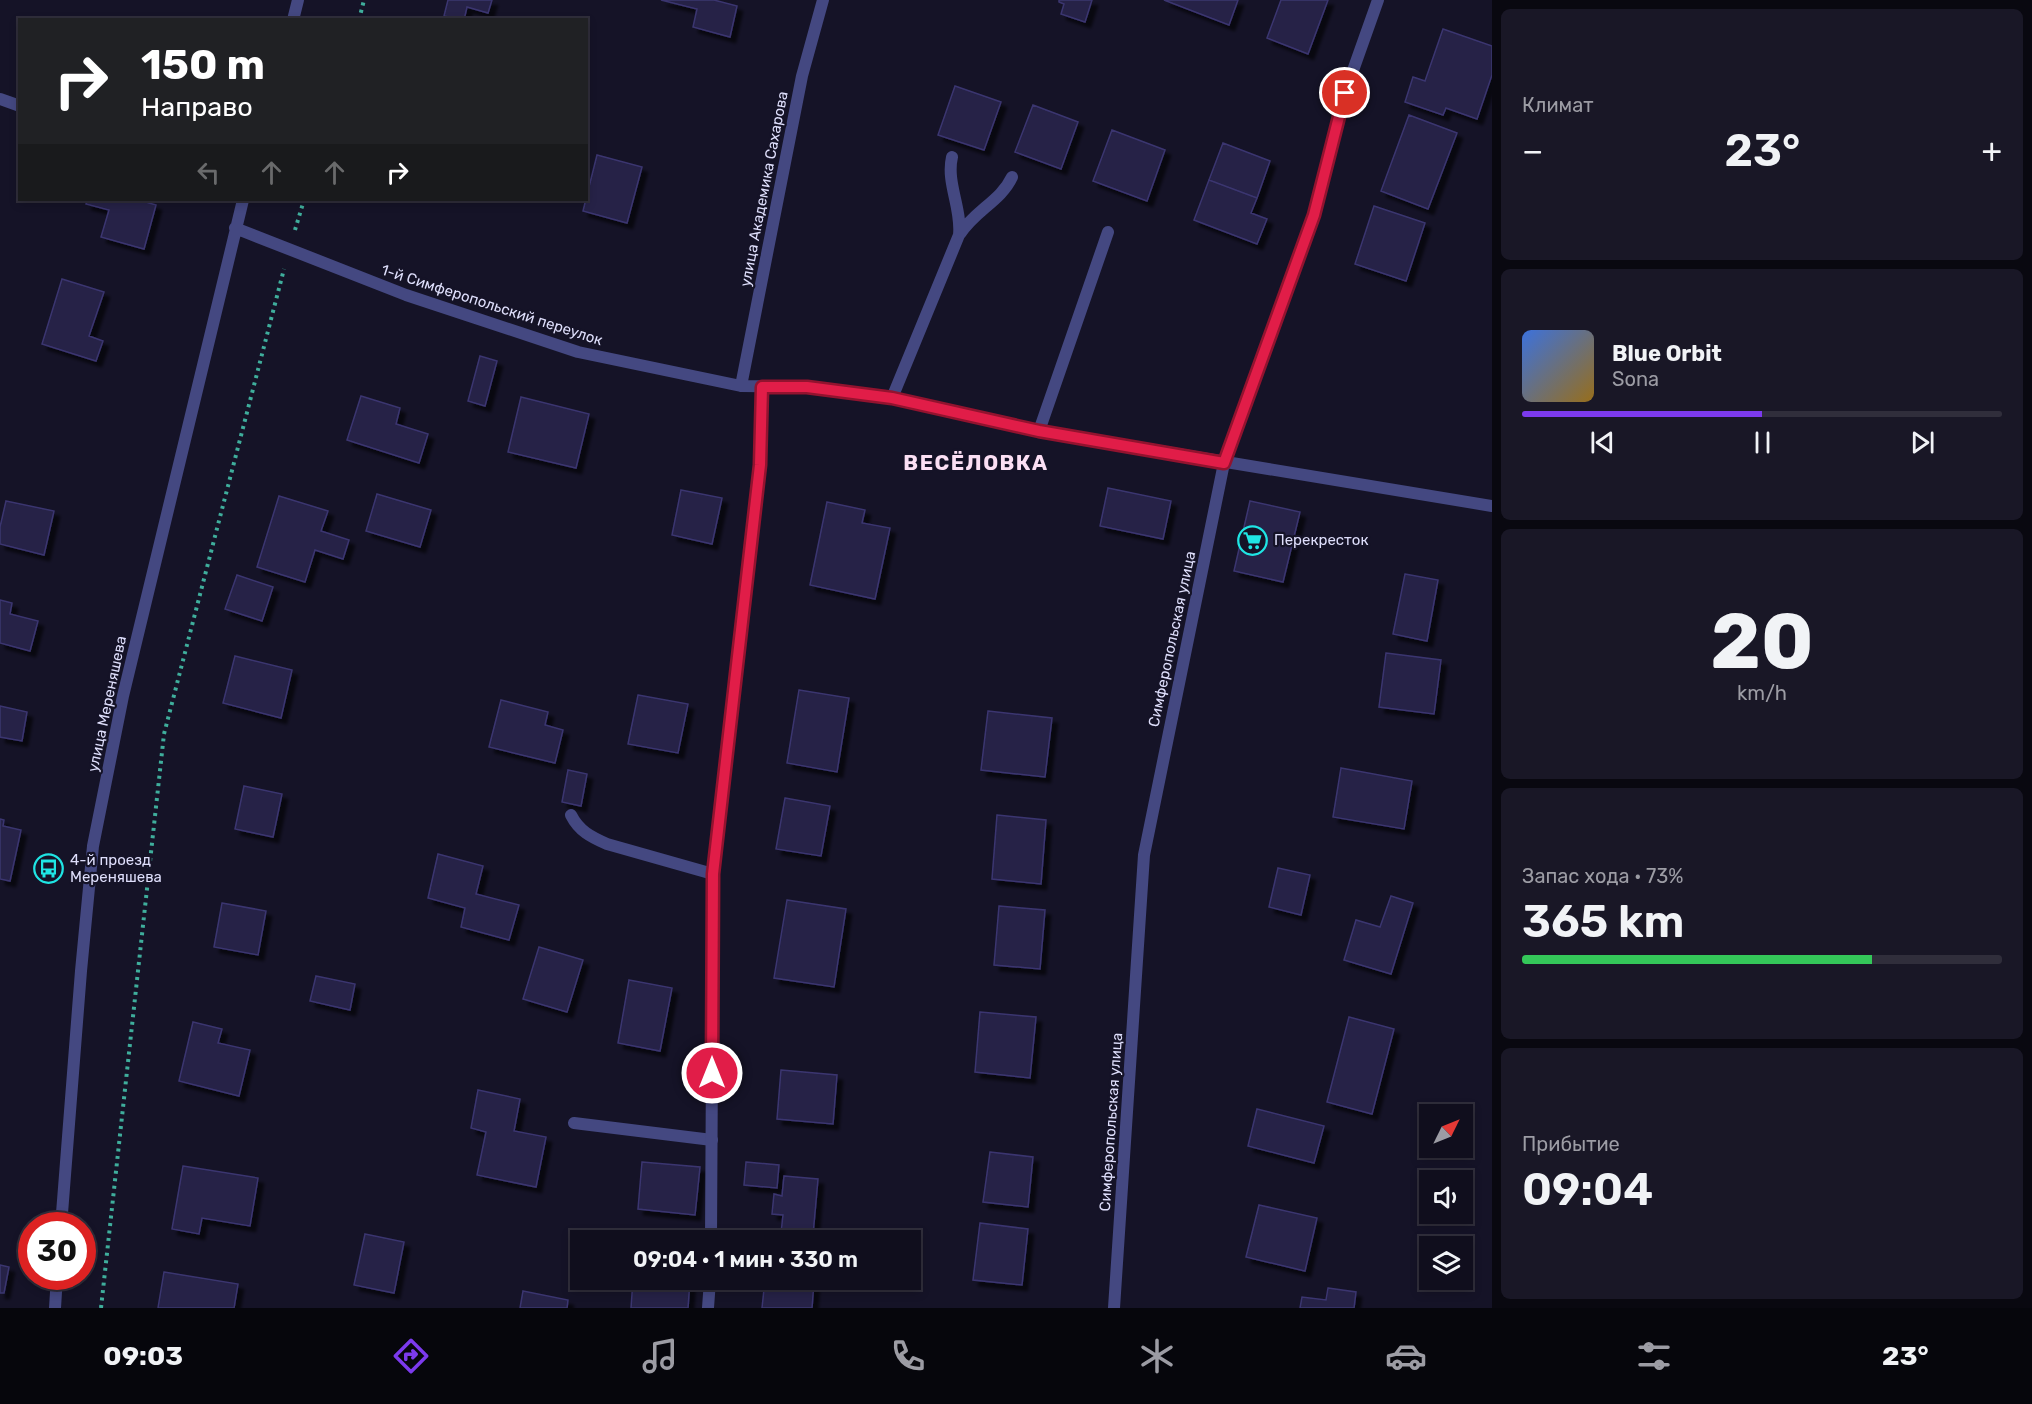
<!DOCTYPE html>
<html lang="ru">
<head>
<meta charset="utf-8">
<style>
  :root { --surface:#100e1d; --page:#191726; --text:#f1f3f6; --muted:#9c9ca4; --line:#302e3b; --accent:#7c3aed }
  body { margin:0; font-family:Rubik,sans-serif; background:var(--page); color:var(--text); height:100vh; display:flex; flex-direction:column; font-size:22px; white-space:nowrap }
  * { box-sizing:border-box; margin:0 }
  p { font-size:20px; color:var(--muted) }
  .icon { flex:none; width:33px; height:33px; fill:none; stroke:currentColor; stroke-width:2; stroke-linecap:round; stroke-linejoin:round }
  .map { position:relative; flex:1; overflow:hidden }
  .panel { display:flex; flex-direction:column; gap:9px; padding:9px; background:#090810; width:540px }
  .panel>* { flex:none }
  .hud { position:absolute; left:18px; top:18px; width:570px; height:183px; border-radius:0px; box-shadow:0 3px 9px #0003,0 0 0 2px var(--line); background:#202124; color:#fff; overflow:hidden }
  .needle { width:39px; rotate:47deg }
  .tools { position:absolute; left:1419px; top:1104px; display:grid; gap:12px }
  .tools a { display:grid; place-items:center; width:54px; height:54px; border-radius:0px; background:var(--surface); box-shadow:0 3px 9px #0003,0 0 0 2px var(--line); font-size:30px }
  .speed { position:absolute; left:18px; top:1212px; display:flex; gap:12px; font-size:30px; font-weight:700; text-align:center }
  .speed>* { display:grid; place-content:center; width:78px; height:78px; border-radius:50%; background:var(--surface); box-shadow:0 3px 9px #0003,0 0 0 2px var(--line); line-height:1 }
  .speed .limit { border:9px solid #d22; background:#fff; color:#111 }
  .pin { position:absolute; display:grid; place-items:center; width:51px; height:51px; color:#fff; margin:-26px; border:3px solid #fff; border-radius:50%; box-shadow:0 2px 6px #0007 }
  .me { position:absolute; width:66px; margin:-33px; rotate:0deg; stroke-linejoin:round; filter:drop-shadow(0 0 4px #0008) }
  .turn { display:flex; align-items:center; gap:21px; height:126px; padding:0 24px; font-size:27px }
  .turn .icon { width:78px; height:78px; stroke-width:2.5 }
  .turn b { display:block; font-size:42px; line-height:51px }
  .lanes { display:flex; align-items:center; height:57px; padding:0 24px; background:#0003; justify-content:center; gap:30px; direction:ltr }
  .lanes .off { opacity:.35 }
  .big { font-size:45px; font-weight:600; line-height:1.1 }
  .panel .widget { flex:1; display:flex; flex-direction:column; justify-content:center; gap:9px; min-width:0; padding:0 21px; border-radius:9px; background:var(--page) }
  .panel .dial { align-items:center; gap:0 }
  .dial b { font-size:78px; line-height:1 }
  .song { display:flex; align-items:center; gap:18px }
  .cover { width:72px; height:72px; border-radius:9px; background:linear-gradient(135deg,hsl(220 70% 55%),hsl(40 70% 35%)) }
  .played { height:6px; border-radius:3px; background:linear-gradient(90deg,var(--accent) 50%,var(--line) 50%) }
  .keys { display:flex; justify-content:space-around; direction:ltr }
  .heat { display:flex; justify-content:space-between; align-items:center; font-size:33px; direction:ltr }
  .charge { height:9px; border-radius:4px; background:linear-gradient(90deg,#34c759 73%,var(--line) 0) }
  .trip { position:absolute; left:570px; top:1230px; width:351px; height:60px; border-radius:0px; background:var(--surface); box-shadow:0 3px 9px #0003,0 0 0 2px var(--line); font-weight:600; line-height:60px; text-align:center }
  .tabs { display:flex; height:96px; justify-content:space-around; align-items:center; background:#06060c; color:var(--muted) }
  .tabs .icon { width:42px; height:42px }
  .tabs .on { color:var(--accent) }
  .tabs b { font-size:27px; color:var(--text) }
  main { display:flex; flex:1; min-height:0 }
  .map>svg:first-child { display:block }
</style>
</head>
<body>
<main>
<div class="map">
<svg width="1492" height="1308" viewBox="0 0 1492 1308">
  <defs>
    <filter id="shadow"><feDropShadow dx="5.5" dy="5.5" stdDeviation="1.5" flood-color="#0009"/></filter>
  </defs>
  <rect width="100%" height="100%" fill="#151327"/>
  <path fill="#252146" stroke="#3b3670" stroke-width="1.5" filter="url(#shadow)" d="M448 0H492L488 13 467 7 464 20 444 16Z
    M661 0H714L737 6 730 37 693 27 697 9Z
    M1059 0H1092L1085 22 1061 14 1064 4 1059 2Z
    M1164 0H1238L1229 25Z
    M1281 0H1328L1308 54 1267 38Z
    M1443 29 1492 46V75L1477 119 1446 108 1443 115 1405 102 1413 77 1425 81Z
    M955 86 1001 102 984 150 938 135Z
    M1033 105 1078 122 1061 169 1015 152Z
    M1409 115 1457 133 1428 209 1381 191Z
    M1112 130 1165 150 1147 201 1093 181Z
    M1223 143 1270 161 1257 198 1209 180Z
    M597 155 642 167 627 223 583 211Z
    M1209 180 1257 198 1251 213 1267 219 1257 244 1194 220Z
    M87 200H139L156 205 144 249 101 237 109 210 86 204Z
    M1374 206 1425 223 1406 281 1355 264Z
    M62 279 104 292 89 336 103 341 96 361 42 344Z
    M480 356 497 361 485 406 468 401Z
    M361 396 400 408 396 424 428 434 419 463 347 440Z
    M521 397 589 414 576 468 508 452Z
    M1108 488 1171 501 1163 539 1100 526Z
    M681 490 722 498 712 544 672 535Z
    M377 494 431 510 420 547 366 531Z
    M279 496 328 511 321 531 349 540 343 559 315 550 305 582 257 567Z
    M6 501 54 511 44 555 0 544V527Z
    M1250 501 1300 512 1283 582 1234 571Z
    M827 502 865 510 862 523 890 528 875 599 810 585Z
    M1405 574 1438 580 1427 641 1393 634Z
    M237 575 273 587 262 621 225 609Z
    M0 600 12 603 10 614 38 621 30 651 0 643Z
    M1386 653 1441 660 1434 714 1379 707Z
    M235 656 292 670 281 718 223 703Z
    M799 690 849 698 837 772 787 763Z
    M638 695 688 704 678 753 628 744Z
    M501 700 548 712 545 725 563 730 555 763 489 747Z
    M0 706 27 712 22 741 0 737Z
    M988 711 1052 718 1045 777 981 770Z
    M1341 768 1412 781 1404 829 1333 817Z
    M568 770 587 774 581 806 562 802Z
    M244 786 282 794 273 837 235 829Z
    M785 798 830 806 821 856 776 849Z
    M997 815 1046 820 1041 884 992 879Z
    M0 819 4 820 3 826 21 830 10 881 0 879Z
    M438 854 483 866 476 894 519 905 509 940 461 927 465 908 428 898Z
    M1278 868 1310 875 1301 915 1269 907Z
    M1391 896 1413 903 1391 974 1344 960 1356 920 1380 927Z
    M787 900 846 909 834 987 774 978Z
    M222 903 266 911 258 955 214 947Z
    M999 906 1045 910 1040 969 994 965Z
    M539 947 583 960 567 1012 523 999Z
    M316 976 355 984 350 1010 310 1001Z
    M629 980 672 988 660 1051 618 1043Z
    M980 1012 1036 1017 1030 1078 975 1072Z
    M1349 1017 1394 1029 1372 1114 1327 1102Z
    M193 1022 222 1029 218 1043 250 1050 239 1096 179 1081Z
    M781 1070 837 1075 833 1124 777 1119Z
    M478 1090 520 1099 514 1131 546 1137 536 1187 477 1175 486 1132 471 1128Z
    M1257 1109 1324 1126 1314 1163 1248 1146Z
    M990 1152 1033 1157 1028 1207 983 1202Z
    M642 1162 700 1167 695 1215 638 1209Z
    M746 1162 779 1165 777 1188 744 1185Z
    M183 1166 258 1178 250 1226 202 1218 199 1234 172 1229Z
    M784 1176 818 1179 813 1235 781 1233 783 1215 772 1214 774 1194 782 1196Z
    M1259 1205 1317 1218 1305 1271 1246 1257Z
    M980 1223 1028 1229 1022 1285 973 1280Z
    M365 1234 404 1242 394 1293 354 1285Z
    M0 1265 9 1267 4 1293H0Z
    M164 1272 238 1284 234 1308H158Z
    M633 1280H690L688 1308H631Z
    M765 1280 814 1282 812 1308H762Z
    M1328 1288 1356 1292 1354 1308H1300L1302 1297 1326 1300Z
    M523 1291 568 1300 567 1308H520Z"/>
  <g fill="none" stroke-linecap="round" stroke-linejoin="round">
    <path stroke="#3fae9c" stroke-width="4" stroke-dasharray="3 4.5" stroke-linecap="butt" d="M359 20 364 0
      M295 230 304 200
      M101 1308 164 734 284 269"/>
    <path stroke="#444881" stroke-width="12" d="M960 234C974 211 1001 201 1012 177
      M892 398 959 235C962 208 946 183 952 157
      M1039 431 1108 232
      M571 815C579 831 591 837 607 844L713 874
      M574 1123 712 1140"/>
    <path stroke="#444881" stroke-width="12" d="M293 20 298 0
      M0 99 20 106
      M235 228 406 295 578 352 741 386 807 387 892 398 1039 431 1492 506
      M741 386 802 76 823 0
      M61 1226 81 971 93 846 123 696 243 200
      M711 1240 713 874 760 465 762 387
      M55 1308 57 1276
      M708 1308 710 1280
      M1114 1308 1144 855 1224 463 1314 215 1345 93 1378 0"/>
  </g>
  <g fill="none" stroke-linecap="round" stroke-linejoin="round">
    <defs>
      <path id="route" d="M712 1073 713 874 760 465 762 387H807L892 398 1039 431 1224 463 1314 215 1345 93"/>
    </defs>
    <use href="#route" stroke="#92132f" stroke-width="15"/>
    <use href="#route" stroke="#e11d48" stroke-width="10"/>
  </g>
  <defs>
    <symbol id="supermarket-ring" viewBox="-11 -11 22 22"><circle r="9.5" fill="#151327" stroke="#1fe5e4" stroke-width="1.5"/><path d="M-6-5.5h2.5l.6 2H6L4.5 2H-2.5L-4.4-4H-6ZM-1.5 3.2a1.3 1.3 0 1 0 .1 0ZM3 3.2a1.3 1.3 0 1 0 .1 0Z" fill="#1fe5e4"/></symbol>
    <symbol id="bus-ring" viewBox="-11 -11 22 22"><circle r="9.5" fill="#151327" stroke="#1fe5e4" stroke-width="1.5"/><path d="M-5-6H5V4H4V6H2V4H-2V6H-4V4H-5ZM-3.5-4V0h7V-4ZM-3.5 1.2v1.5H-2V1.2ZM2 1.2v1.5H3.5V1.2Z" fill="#1fe5e4"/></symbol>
  </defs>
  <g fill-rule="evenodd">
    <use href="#supermarket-ring" x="1236" y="524" width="33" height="33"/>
    <use href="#bus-ring" x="32" y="852" width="33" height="33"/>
  </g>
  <g text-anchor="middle" stroke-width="4.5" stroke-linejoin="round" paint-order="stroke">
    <g font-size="15" fill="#dedefb" stroke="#151327">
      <text transform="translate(764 189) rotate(-79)" y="5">улица Академика Сахарова</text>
      <text transform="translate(492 305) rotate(18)" y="5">1-й Симферопольский переулок</text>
      <text transform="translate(1172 639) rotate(-78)" y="5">Симферопольская улица</text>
      <text transform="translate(107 704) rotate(-78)" y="5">улица Мереняшева</text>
      <text transform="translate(1111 1122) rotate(-86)" y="5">Симферопольская улица</text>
    </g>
    <g font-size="15" fill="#dedefb" stroke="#151327" text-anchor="start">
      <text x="1274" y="545">Перекресток</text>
      <text x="70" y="865">4-й проезд<tspan x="70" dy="17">Мереняшева</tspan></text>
    </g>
    <g font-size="21" font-weight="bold" letter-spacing="1.5" fill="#fbdff4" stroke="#151327">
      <text x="976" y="470">ВЕСЁЛОВКА</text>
    </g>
  </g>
</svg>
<div class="tools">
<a><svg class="needle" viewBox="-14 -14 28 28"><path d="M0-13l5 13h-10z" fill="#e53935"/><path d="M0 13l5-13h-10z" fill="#9c9ca4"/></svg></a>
<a><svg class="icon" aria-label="sound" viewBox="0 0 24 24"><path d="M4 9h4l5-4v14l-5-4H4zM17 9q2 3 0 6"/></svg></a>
<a><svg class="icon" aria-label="layers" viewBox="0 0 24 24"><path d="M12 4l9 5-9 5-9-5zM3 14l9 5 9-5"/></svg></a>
</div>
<div class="speed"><div class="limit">30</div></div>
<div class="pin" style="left:1345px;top:93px;background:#d93025"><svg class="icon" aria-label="arrive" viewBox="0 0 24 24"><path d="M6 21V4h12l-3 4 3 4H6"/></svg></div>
<svg class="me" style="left:712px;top:1073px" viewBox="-20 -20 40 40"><circle r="17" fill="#e11d48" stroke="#fff" stroke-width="3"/><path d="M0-11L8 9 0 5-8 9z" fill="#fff"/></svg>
<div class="trip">09:04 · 1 мин · 330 m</div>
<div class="hud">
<div class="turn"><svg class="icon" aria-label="right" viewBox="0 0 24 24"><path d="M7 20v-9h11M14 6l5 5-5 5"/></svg><div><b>150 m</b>Направо</div></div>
<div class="lanes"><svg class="icon off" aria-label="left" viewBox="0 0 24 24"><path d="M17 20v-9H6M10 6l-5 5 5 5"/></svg><svg class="icon off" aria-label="ahead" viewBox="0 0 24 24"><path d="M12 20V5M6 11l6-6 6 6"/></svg><svg class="icon off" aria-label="ahead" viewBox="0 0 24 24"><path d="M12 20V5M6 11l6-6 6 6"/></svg><svg class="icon" aria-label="right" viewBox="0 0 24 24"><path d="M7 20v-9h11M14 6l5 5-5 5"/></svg></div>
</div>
</div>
<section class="panel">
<div class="widget"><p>Климат</p>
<div class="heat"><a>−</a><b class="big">23°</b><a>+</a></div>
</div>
<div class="widget">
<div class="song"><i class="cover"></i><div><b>Blue Orbit</b><p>Sona</p></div></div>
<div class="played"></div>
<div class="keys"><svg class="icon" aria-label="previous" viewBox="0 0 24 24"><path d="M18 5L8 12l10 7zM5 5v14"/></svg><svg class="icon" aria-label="pause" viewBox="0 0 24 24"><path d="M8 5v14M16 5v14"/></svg><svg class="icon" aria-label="next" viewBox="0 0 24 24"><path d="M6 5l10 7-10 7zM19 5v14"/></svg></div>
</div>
<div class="widget dial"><b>20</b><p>km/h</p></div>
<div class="widget"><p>Запас хода · 73%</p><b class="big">365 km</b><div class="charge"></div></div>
<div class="widget"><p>Прибытие</p><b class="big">09:04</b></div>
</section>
</main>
<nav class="tabs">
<b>09:03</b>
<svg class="icon on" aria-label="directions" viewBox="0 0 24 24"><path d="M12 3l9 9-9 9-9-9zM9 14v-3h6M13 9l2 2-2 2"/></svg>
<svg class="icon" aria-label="music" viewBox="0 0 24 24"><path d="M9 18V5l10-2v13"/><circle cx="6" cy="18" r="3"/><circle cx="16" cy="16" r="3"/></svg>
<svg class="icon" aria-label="phone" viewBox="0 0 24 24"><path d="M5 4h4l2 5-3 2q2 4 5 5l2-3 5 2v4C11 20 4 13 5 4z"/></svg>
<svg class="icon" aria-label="climate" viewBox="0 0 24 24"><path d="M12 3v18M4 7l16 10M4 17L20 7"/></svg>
<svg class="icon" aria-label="car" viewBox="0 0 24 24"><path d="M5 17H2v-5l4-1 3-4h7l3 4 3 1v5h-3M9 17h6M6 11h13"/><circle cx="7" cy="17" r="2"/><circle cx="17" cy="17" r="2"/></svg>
<svg class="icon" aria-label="filters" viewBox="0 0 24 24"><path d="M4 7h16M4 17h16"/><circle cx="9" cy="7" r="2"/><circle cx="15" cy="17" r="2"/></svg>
<b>23°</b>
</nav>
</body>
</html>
